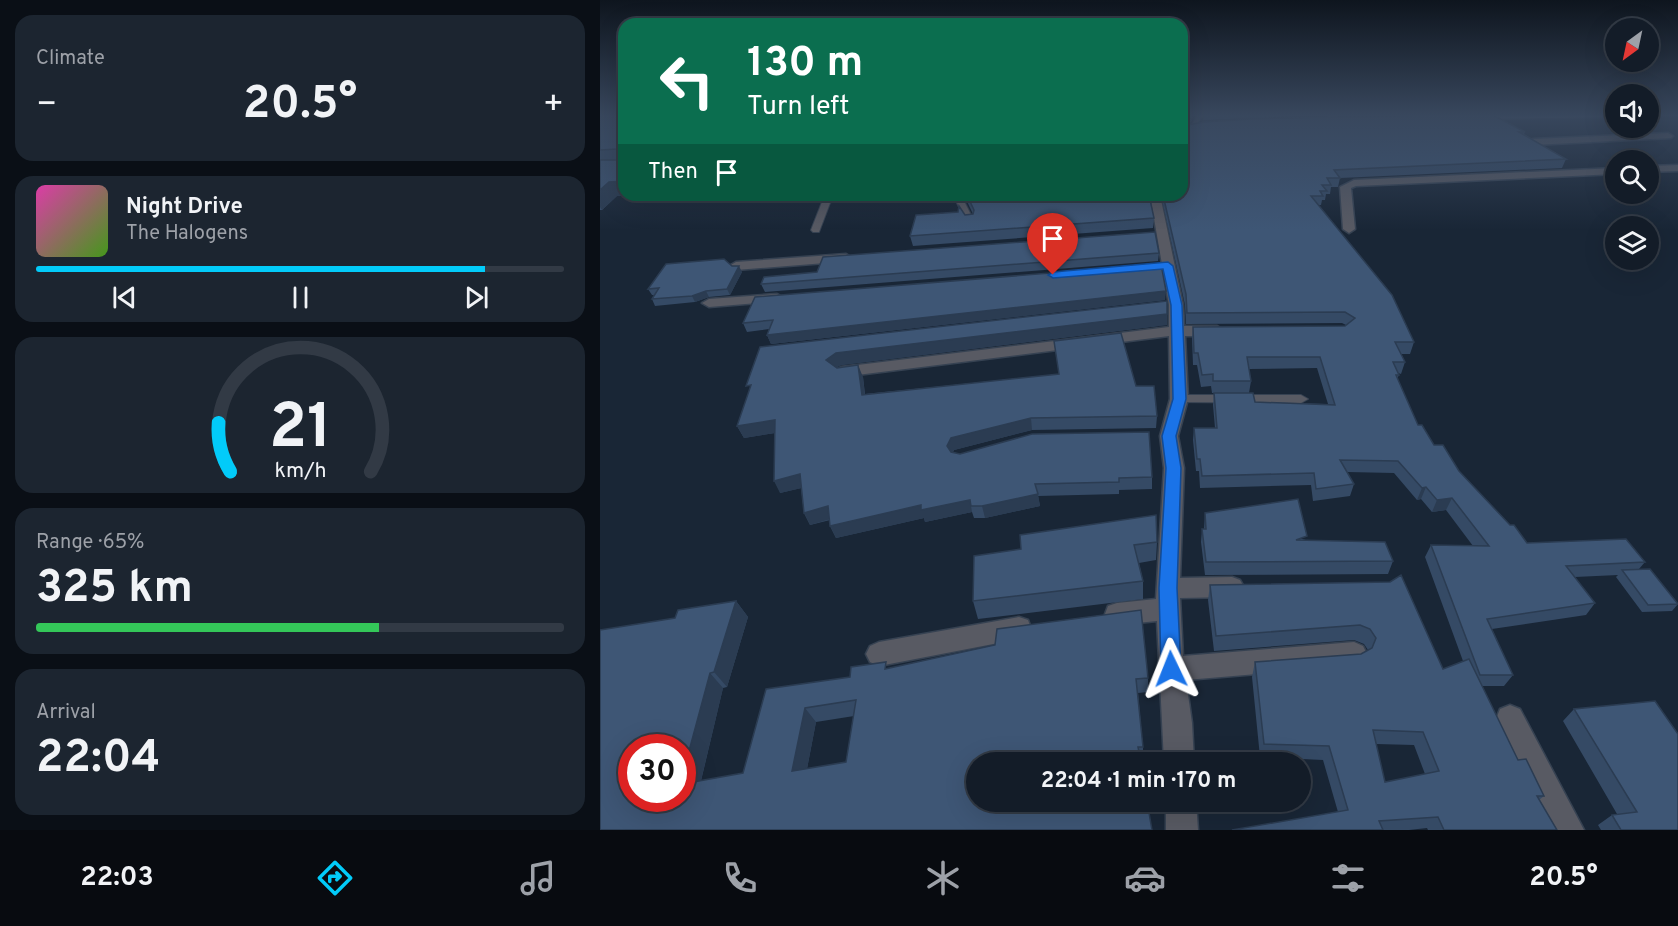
<!DOCTYPE html>
<html lang="en">
<head>
<meta charset="utf-8">
<style>
  :root { --surface:#131c28; --page:#1c2530; --text:#f1f3f6; --muted:#9da1a8; --line:#323a45; --accent:#02cbf9 }
  body { margin:0; font-family:Overpass,sans-serif; background:var(--page); color:var(--text); height:100vh; display:flex; flex-direction:column; font-size:22px; white-space:nowrap }
  * { box-sizing:border-box; margin:0 }
  p { font-size:20px; color:var(--muted) }
  .icon { flex:none; width:33px; height:33px; fill:none; stroke:currentColor; stroke-width:2; stroke-linecap:round; stroke-linejoin:round }
  .map { position:relative; flex:1; overflow:hidden }
  .details { display:flex; flex-direction:column; gap:15px; padding:15px; background:#0a0f16; width:600px }
  .details>* { flex:none }
  .hud { position:absolute; left:18px; top:18px; width:570px; height:183px; border-radius:18px; box-shadow:0 6px 24px #0002,0 0 0 2px var(--line); background:#0b6e4f; color:#fff; overflow:hidden }
  .needle { width:39px; rotate:213deg }
  .fabs { position:absolute; left:1005px; top:18px; display:grid; gap:12px }
  .fabs a { display:grid; place-items:center; width:54px; height:54px; border-radius:50%; background:var(--surface); box-shadow:0 6px 24px #0002,0 0 0 2px var(--line); font-size:30px }
  .speed { position:absolute; left:18px; top:734px; display:flex; gap:12px; font-size:30px; font-weight:700; text-align:center }
  .speed>* { display:grid; place-content:center; width:78px; height:78px; border-radius:50%; background:var(--surface); box-shadow:0 6px 24px #0002,0 0 0 2px var(--line); line-height:1 }
  .speed .limit { border:9px solid #d22; background:#fff; color:#111 }
  .pin { position:absolute; display:grid; place-items:center; width:51px; height:51px; color:#fff; margin:-62px -26px; border-radius:50% 50% 50% 0; rotate:-45deg; box-shadow:0 0 6px #0007 }
  .pin .icon { rotate:45deg }
  .me { position:absolute; width:66px; margin:-33px; rotate:358deg; stroke-linejoin:round; filter:drop-shadow(0 0 4px #0008) }
  .turn { display:flex; align-items:center; gap:21px; height:126px; padding:0 30px; font-size:27px }
  .turn .icon { width:78px; height:78px; stroke-width:2.5 }
  .turn b { display:block; font-size:42px; line-height:51px }
  .then { display:flex; align-items:center; height:57px; padding:0 30px; background:#0003; gap:12px; font-size:22px }
  .big { font-size:45px; font-weight:700; line-height:1.1 }
  .details .card { flex:1; display:flex; flex-direction:column; justify-content:center; gap:9px; min-width:0; padding:0 21px; border-radius:18px; background:var(--page) }
  .details .dial { align-items:center; gap:0 }
  .dial svg { height:156px; overflow:visible; fill:none; stroke:var(--line); stroke-width:7; stroke-linecap:round; text-anchor:middle }
  .dial text { fill:var(--text); stroke:none }
  .song { display:flex; align-items:center; gap:18px }
  .cover { width:72px; height:72px; border-radius:9px; background:linear-gradient(135deg,hsl(320 70% 55%),hsl(100 70% 35%)) }
  .played { height:6px; border-radius:3px; background:linear-gradient(90deg,var(--accent) 85%,var(--line) 85%) }
  .keys { display:flex; justify-content:space-around; direction:ltr }
  .heat { display:flex; justify-content:space-between; align-items:center; font-size:33px; direction:ltr }
  .charge { height:9px; border-radius:4px; background:linear-gradient(90deg,#34c759 65%,var(--line) 0) }
  .trip { position:absolute; left:366px; top:752px; width:345px; height:60px; border-radius:30px; background:var(--surface); box-shadow:0 6px 24px #0002,0 0 0 2px var(--line); font-weight:700; line-height:60px; text-align:center }
  .tab-bar { display:flex; height:96px; justify-content:space-around; align-items:center; background:#080b10; color:var(--muted) }
  .tab-bar .icon { width:42px; height:42px }
  .tab-bar .on { color:var(--accent) }
  .tab-bar b { font-size:27px; color:var(--text) }
  main { display:flex; flex:1; min-height:0 }
  .map>svg:first-child { display:block }
</style>
</head>
<body>
<main>
<section class="details">
<div class="card"><p>Climate</p>
<div class="heat"><a>−</a><b class="big">20.5°</b><a>+</a></div>
</div>
<div class="card">
<div class="song"><i class="cover"></i><div><b>Night Drive</b><p>The Halogens</p></div></div>
<div class="played"></div>
<div class="keys"><svg class="icon" aria-label="previous" viewBox="0 0 24 24"><path d="M18 5L8 12l10 7zM5 5v14"/></svg><svg class="icon" aria-label="pause" viewBox="0 0 24 24"><path d="M8 5v14M16 5v14"/></svg><svg class="icon" aria-label="next" viewBox="0 0 24 24"><path d="M6 5l10 7-10 7zM19 5v14"/></svg></div>
</div>
<div class="card dial"><svg viewBox="0 0 100 80">
<path d="M14 69A42 42 0 1 1 86 69"/>
<path d="M14 69A42 42 0 0 1 8 44" stroke="#02cbf9"/>
<text x="50" y="56" font-size="32" font-weight="700">21</text>
<text x="50" y="72" font-size="11">km/h</text>
</svg></div>
<div class="card"><p>Range · 65%</p><b class="big">325 km</b><div class="charge"></div></div>
<div class="card"><p>Arrival</p><b class="big">22:04</b></div>
</section>
<div class="map">
<svg width="1078" height="830" viewBox="0 0 1078 830">
  <rect width="100%" height="100%" fill="#192636"/>
  <g fill="none" stroke-linecap="round" stroke-linejoin="round">
    <defs>
      <path id="service" d="M598 114H604L594 128H590Z
        M231 195H241L230 203 219 232H213L211 230 222 202Z
        M353 195H361L374 221 373 223H367Z
        M579 395H701L708 399 701 403 574 402 572 399 574 396Z"/>
      <path id="minor" d="M727 114H735L738 120 731 122Z
        M1068 133 1073 136 1071 138 933 145 928 142 933 139Z
        M1078 165V171L1048 172V166Z
        M1016 168V174L756 186 751 188 755 229 749 233 743 229 740 187 754 180Z
        M550 195H560L583 305 584 326H617L625 331 617 336H585L588 399 578 436 584 468 580 578 632 577 640 580 644 587 640 594 632 597 580 598 583 656 754 642 763 646 767 654 763 662 754 666 586 680 592 723 594 762H564L557 621 517 625 508 622 505 614 508 606 517 603 556 599 564 468 560 436 570 399 569 336 241 377 233 372 241 367 569 327V305Z
        M246 254 252 258 251 261 136 270 129 266 136 262Z
        M177 294 184 298 182 301 109 307 102 303 109 299Z
        M419 617 428 620 431 628 428 636 419 639 279 666 270 662 266 654 270 646 279 642Z
        M910 705 920 709 984 830H951L896 719 900 709Z
        M566 801H596L598 830H566Z"/>
      <path id="secondary" d="M867 114H1013L1009 117 870 119 866 116Z"/>
    </defs>
    <use href="#service" stroke="#364252" stroke-width="2"/>
    <use href="#minor" stroke="#364252" stroke-width="3"/>
    <use href="#secondary" stroke="#364252" stroke-width="3"/>
    <use href="#service" fill="#585a63" fill-rule="evenodd"/>
    <use href="#minor" fill="#585a63" fill-rule="evenodd"/>
    <use href="#secondary" fill="#747887" fill-rule="evenodd"/>
  </g>
  <path fill="#354a65" fill-rule="evenodd" d="M0 114H24V195H30L17 196 2 210H0Z
    M604 114H726L725 115 603 120Z
    M737 114H807L738 115Z
    M583 126 925 132 924 134 966 159 962 168 740 178 738 187H731L730 194H726L725 200H722L721 205H718L814 342 810 354H801L805 362 801 374 798 373 799 375 797 379 818 425 834 445 927 543 1045 562 1039 569 1078 604 1072 611 1042 612 1016 577 1018 575 975 577 995 603 986 615 892 629 913 675 904 686H882L918 760 944 796 939 800 957 830H828L827 828 809 830H632L738 812 723 760 660 757 652 677 655 662 761 654 768 650 764 644 754 640 614 651 608 600 610 585 790 582 843 669 863 661 825 557 831 545 873 546 846 510 832 512 821 499 817 500 794 473 747 472 754 484 750 496 713 501 711 485 600 488 599 471H596L593 440 594 428H615L613 405 614 393 655 402 728 404 717 368 649 369 651 381 649 393H612L611 386 601 387 597 365H593L592 338 593 327 745 326 746 325 742 323 586 324 585 305 561 195H582ZM776 744 814 745 825 774 785 782Z
    M364 195H549L554 218 553 228 313 246 310 236 365 215 373 214Z
    M559 253 558 261 165 292 161 284 217 272Z
    M132 266 142 272 130 295 109 297 95 302 55 306 52 299 54 295H52L48 289Z
    M155 297 565 300 171 344 167 335 169 329 147 332 143 323Z
    M567 325 241 365 237 367 263 377 265 394 459 374 454 341 536 386 557 416 556 428 432 430 354 450 353 452 360 454 552 477V489L519 490V494L438 496 440 506 385 518H374L372 512 325 522 324 518 236 538 230 526V520L210 525 204 513 201 488 180 493 175 433 144 438 137 426 149 392 160 347Z
    M605 513 706 540 793 561 788 574 605 575 601 542 602 529H604Z
    M557 542 556 560 539 563 543 581V599L378 619 373 601 421 549Z
    M136 601 148 617 127 687 123 688 101 781 143 773 166 689 250 677 289 668 548 678V692L538 693 543 747V760L0 830 75 618ZM254 716 246 762 207 769 216 722Z
    M974 709 1078 830H1001L998 825 1012 815 1017 814 963 721Z"/>
  <path fill="#2b3c52" d="M592 114H596L591 122 582 124V116Z
    M24 181V195H30L17 196 2 210 0 207V190L9 182Z
    M139 266 142 272 130 295 127 289Z
    M106 291 109 297 95 302 92 296Z
    M566 291 565 300 171 344 167 335Z
    M567 314V325L241 365 231 371 226 360 236 353Z
    M258 365 263 377 266 407 262 395Z
    M431 418 432 430 354 450 350 458 347 446 351 438Z
    M175 420 181 432 144 438 137 426Z
    M200 474 206 487 180 493 174 481Z
    M826 487 821 499 817 500 822 488Z
    M438 494 440 506 385 518 382 506Z
    M852 498 846 510 832 512 837 500Z
    M370 500 372 512 325 522 324 518 236 538 230 526 321 505Z
    M228 506 234 518 210 525 204 513Z
    M136 601 148 617 127 687 114 672Z
    M110 673 123 688 97 797 82 785V777Z
    M205 708 216 722 204 784 192 771Z"/>
  <path fill="#3e5675" stroke="#2b3c52" stroke-width="1.5" fill-rule="evenodd" d="M0 114H24V181L9 182 0 190V160H17L19 152 17 149 0 150Z
    M582 114H592L582 116Z
    M604 114H635L603 115Z
    M891 114 925 132H919L966 159 734 170 740 178H727L731 185H722L727 191H720L723 196H711L792 295 814 342H795L805 362H793L799 375H796L818 425H822L834 445H843L859 471 910 525H914L927 543 1026 539 1045 562 966 566 995 603 887 619 913 675H880L831 545 889 546 852 498 837 500 826 487 822 488 798 461 740 460 754 484 716 489 714 473 602 476 600 459H597L594 428H617L614 393H653L655 402 735 405 720 357H647L651 381H613V374L602 375 598 353H594L593 327 745 326 755 318 745 312 587 313 586 294 563 195H582V126L604 122 651 119Z
    M367 195H549L554 218 310 236 316 215 358 212 359 206 365 215 373 214 374 210Z
    M555 232 559 253 161 284 164 277 217 272 223 257Z
    M124 259 132 266H139L127 289 106 291 92 296 52 299 59 288 48 289 66 264Z
    M561 264 566 291 167 335 173 320 143 323 155 297Z
    M567 301V314L236 353 226 360 237 368 258 365 262 395 459 374 454 341 521 333 536 386H554L557 416 431 418 351 438 347 446 351 452 360 454 432 434 549 432 552 477 519 478V482L435 484 438 494 382 506H371L370 500 321 510V505L230 526 228 506 204 513 200 474 174 481 175 420 137 426 151 385 146 386 160 347Z
    M698 499 707 536 696 540 785 542 793 561 606 562 602 529H606L605 513Z
    M556 515 557 542 534 545 543 581 373 601 374 556 421 549 420 535Z
    M1050 569 1078 604 1048 605 1022 570Z
    M801 575 843 669 869 659 918 760 926 759 944 796H937L957 830H844L838 817 779 821 783 830H632L748 810 729 746 664 744 655 662 761 654 772 648 776 638 770 629 760 625 616 636 610 585 790 582ZM773 730 823 732 839 771 785 782Z
    M136 601 114 672 110 673 82 777V747H32V798H82V784L143 773 166 689 250 677 251 667 286 662 285 669 395 645 397 629 541 610 548 678 536 679 543 747H538L541 762H376V801H547L552 830H0V630L75 618 78 610ZM256 700 246 762 192 771 205 708Z
    M1055 701 1078 734V830H1021L1012 815 1037 812 974 709Z
    M655 751 657 762H620L618 754Z"/>
  <linearGradient id="sky" x2="0" y2="1"><stop stop-color="#0e151e"/><stop offset="0.5" stop-color="#38475d"/><stop offset="1" stop-color="#38475d" stop-opacity="0"/></linearGradient>
  <rect width="1078" height="230" fill="url(#sky)"/>
  <path fill="#1a73e8" stroke="#114b97" stroke-width="1.5" d="M568 262 573 266 582 305 586 399 576 436 581 468 577 588 581 669 578 676 571 678 564 676 561 669 559 588 566 468 562 436 573 399 571 305 563 269 453 278 448 275 453 272Z"/>
</svg>
<div class="fabs">
<a><svg class="needle" viewBox="-14 -14 28 28"><path d="M0-13l5 13h-10z" fill="#e53935"/><path d="M0 13l5-13h-10z" fill="#9da1a8"/></svg></a>
<a><svg class="icon" aria-label="sound" viewBox="0 0 24 24"><path d="M4 9h4l5-4v14l-5-4H4zM17 9q2 3 0 6"/></svg></a>
<a><svg class="icon" aria-label="search" viewBox="0 0 24 24"><circle cx="10" cy="10" r="6"/><path d="M15 15l6 6"/></svg></a>
<a><svg class="icon" aria-label="layers" viewBox="0 0 24 24"><path d="M12 4l9 5-9 5-9-5zM3 14l9 5 9-5"/></svg></a>
</div>
<div class="speed"><div class="limit">30</div></div>
<div class="pin" style="left:453px;top:275px;background:#d93025"><svg class="icon" aria-label="arrive" viewBox="0 0 24 24"><path d="M6 21V4h12l-3 4 3 4H6"/></svg></div>
<svg class="me" style="left:571px;top:669px" viewBox="-20 -20 40 40"><path d="M0-17L14 15 0 8-14 15z" fill="#1a73e8" stroke="#fff" stroke-width="4"/></svg>
<div class="trip">22:04 · 1 min · 170 m</div>
<div class="hud">
<div class="turn"><svg class="icon" aria-label="left" viewBox="0 0 24 24"><path d="M17 20v-9H6M10 6l-5 5 5 5"/></svg><div><b>130 m</b>Turn left</div></div>
<div class="then">Then<svg class="icon" aria-label="arrive" viewBox="0 0 24 24"><path d="M6 21V4h12l-3 4 3 4H6"/></svg></div>
</div>
</div>
</main>
<nav class="tab-bar">
<b>22:03</b>
<svg class="icon on" aria-label="directions" viewBox="0 0 24 24"><path d="M12 3l9 9-9 9-9-9zM9 14v-3h6M13 9l2 2-2 2"/></svg>
<svg class="icon" aria-label="music" viewBox="0 0 24 24"><path d="M9 18V5l10-2v13"/><circle cx="6" cy="18" r="3"/><circle cx="16" cy="16" r="3"/></svg>
<svg class="icon" aria-label="phone" viewBox="0 0 24 24"><path d="M5 4h4l2 5-3 2q2 4 5 5l2-3 5 2v4C11 20 4 13 5 4z"/></svg>
<svg class="icon" aria-label="climate" viewBox="0 0 24 24"><path d="M12 3v18M4 7l16 10M4 17L20 7"/></svg>
<svg class="icon" aria-label="car" viewBox="0 0 24 24"><path d="M5 17H2v-5l4-1 3-4h7l3 4 3 1v5h-3M9 17h6M6 11h13"/><circle cx="7" cy="17" r="2"/><circle cx="17" cy="17" r="2"/></svg>
<svg class="icon" aria-label="filters" viewBox="0 0 24 24"><path d="M4 7h16M4 17h16"/><circle cx="9" cy="7" r="2"/><circle cx="15" cy="17" r="2"/></svg>
<b>20.5°</b>
</nav>
</body>
</html>
